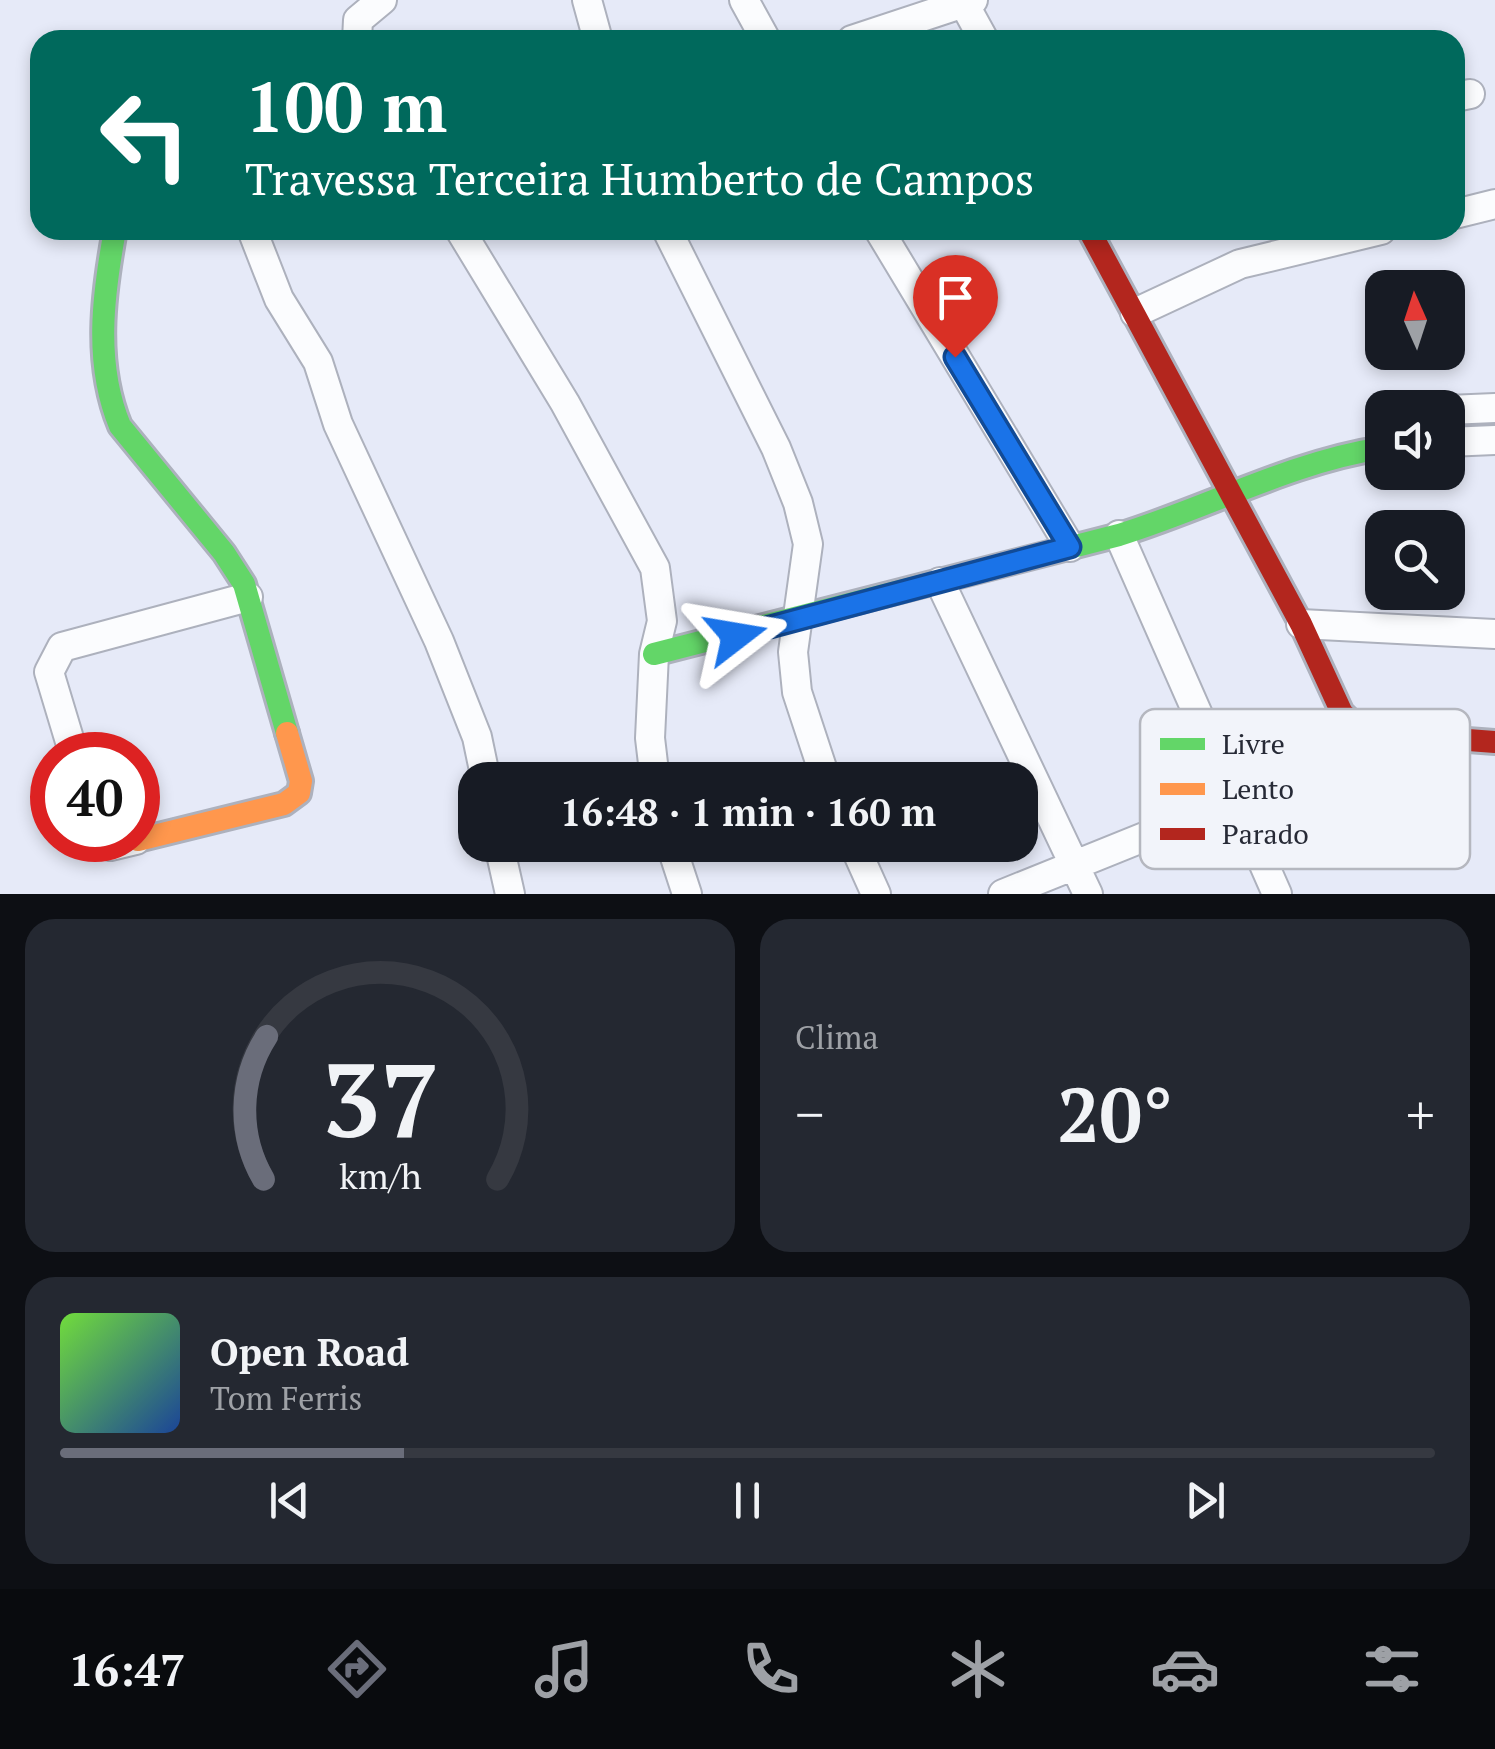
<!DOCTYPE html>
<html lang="pt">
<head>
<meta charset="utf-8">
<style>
  :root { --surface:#171b24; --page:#242831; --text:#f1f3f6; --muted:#9ea1a6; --line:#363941; --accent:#6a6d7a }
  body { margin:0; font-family:"PT Serif",serif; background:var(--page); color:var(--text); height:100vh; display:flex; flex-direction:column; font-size:38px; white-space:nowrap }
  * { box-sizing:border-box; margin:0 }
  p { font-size:32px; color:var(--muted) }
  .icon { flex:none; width:55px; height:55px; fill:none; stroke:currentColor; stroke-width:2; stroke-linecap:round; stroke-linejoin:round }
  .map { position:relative; height:894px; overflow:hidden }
  .details { display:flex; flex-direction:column; gap:25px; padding:25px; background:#0d0f14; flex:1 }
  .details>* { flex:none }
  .top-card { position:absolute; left:30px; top:30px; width:1435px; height:210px; border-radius:30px; box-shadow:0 5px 15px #0003; background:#00695c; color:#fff; overflow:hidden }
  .needle { width:65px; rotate:357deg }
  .buttons { position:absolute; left:1365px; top:270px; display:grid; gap:20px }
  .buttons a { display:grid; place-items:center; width:100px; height:100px; border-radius:20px; background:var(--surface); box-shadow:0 5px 15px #0003; font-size:50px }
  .speed { position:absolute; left:30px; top:732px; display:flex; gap:20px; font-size:50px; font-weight:700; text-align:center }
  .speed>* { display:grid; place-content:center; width:130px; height:130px; border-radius:50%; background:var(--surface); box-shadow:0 5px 15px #0003; line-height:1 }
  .speed .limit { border:15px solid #d22; background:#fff; color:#111 }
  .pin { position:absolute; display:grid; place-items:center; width:85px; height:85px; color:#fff; margin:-102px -42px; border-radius:50% 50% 50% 0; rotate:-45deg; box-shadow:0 0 10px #0007 }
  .pin .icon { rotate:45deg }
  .me { position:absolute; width:110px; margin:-55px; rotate:76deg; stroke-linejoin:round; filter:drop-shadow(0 0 8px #0008) }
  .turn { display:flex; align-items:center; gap:35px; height:210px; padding:0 50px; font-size:45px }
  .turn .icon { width:130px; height:130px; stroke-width:2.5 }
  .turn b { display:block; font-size:70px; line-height:85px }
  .big { font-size:75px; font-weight:800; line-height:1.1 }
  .details .widget { flex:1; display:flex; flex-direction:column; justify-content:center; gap:15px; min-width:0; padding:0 35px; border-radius:30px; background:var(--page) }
  .details .dial { align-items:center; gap:0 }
  .dial svg { height:260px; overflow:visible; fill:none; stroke:var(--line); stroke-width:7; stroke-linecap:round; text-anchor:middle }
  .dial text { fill:var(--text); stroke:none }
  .song { display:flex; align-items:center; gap:30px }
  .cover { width:120px; height:120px; border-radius:15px; background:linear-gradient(135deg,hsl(100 70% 55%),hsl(220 70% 35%)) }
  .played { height:10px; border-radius:5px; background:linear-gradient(90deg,var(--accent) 25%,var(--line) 25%) }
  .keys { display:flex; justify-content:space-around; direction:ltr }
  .heat { display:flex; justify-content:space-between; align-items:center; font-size:55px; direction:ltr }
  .details .tiles { flex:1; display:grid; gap:25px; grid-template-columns:1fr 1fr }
  .widget:last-child { grid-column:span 2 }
  .trip { position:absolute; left:458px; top:762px; width:580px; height:100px; border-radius:30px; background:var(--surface); box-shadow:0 5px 15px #0003; font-weight:800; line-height:100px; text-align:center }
  .dock { display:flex; height:160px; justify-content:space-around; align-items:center; background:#090b0e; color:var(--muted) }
  .dock .icon { width:70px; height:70px }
  .dock .on { color:var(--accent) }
  .dock b { font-size:45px; color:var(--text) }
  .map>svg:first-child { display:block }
</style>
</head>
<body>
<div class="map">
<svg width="1495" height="894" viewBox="0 0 1495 894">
  <rect width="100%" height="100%" fill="#e6eaf8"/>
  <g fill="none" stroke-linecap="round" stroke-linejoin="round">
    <defs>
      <path id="street" d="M587 0 598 40
        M744 0 766 40
        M962 0 984 40
        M357 40 358 20 382 0
        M852 40 973 0
        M1455 97 1470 94
        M1455 214 1495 204
        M252 230 279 299 318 362 338 424 439 641 477 737 486 780
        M460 230 565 403 655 568 662 621 654 654 650 738 655 780
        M667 230 776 448 798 503 808 544 793 652 797 692 826 780
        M879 230 1070 547
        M1135 313 1240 264 1381 230
        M1448 410 1495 408
        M1448 442 1495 440
        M1119 535 1277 894
        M940 582 1088 894
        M1301 624 1495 634
        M74 755 49 672 62 647 248 597
        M104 840 111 846 136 840
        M499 845 510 894
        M671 845 687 894
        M854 845 876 894
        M1003 894 1236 800"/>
      <path id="fast" d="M115 230C103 295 94 363 120 426L224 553 244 584 287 733
        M654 654 1119 535C1207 508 1291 462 1382 448"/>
      <path id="slow" d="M138 840 284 804 299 793 301 781 287 733"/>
      <path id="jam" d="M1089 230 1301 624 1342 713 1362 732 1495 742"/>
    </defs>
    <use href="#street" stroke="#adb1bd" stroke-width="32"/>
    <use href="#fast" stroke="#adb1bd" stroke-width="28"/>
    <use href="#slow" stroke="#adb1bd" stroke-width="28"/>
    <use href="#jam" stroke="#adb1bd" stroke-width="28"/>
    <use href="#street" stroke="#fbfcfe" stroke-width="28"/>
    <use href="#fast" stroke="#63d668" stroke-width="22"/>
    <use href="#slow" stroke="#ff974d" stroke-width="22"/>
    <use href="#jam" stroke="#b3261e" stroke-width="22"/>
  </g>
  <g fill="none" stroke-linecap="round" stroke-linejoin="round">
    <defs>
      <path id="route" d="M736 636 1070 547 955 357"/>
    </defs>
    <use href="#route" stroke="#114b97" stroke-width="25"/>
    <use href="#route" stroke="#1a73e8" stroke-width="18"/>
  </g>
  <rect x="1140" y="709" width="330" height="160" rx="15" fill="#f2f4fa" stroke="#b5b7bf" stroke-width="2.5"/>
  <rect x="1160" y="738" width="45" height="12" fill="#63d668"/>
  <rect x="1160" y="783" width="45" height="12" fill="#ff974d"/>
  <rect x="1160" y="828" width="45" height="12" fill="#b3261e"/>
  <g font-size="28" fill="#272a36">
    <text x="1222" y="754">Livre</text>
    <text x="1222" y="799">Lento</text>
    <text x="1222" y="844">Parado</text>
  </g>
</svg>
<div class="buttons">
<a><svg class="needle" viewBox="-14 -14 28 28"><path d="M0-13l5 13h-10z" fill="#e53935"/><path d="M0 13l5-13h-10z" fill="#9ea1a6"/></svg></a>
<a><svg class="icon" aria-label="sound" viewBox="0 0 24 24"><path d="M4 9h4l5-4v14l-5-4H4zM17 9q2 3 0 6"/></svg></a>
<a><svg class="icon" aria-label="search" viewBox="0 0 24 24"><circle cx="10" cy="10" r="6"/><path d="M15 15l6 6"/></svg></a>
</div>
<div class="speed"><div class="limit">40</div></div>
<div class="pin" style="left:955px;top:357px;background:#d93025"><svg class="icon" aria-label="arrive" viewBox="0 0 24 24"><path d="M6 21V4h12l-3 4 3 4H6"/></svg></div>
<svg class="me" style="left:736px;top:636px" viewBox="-20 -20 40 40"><path d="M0-17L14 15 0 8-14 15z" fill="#1a73e8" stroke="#fff" stroke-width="4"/></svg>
<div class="trip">16:48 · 1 min · 160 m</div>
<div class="top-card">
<div class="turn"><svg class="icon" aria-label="left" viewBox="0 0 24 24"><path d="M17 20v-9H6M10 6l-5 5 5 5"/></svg><div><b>100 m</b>Travessa Terceira Humberto de Campos</div></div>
</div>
</div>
<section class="details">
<div class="tiles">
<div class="widget dial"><svg viewBox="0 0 100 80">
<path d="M14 69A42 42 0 1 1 86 69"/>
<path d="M14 69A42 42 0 0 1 15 25" stroke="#6a6d7a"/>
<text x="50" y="56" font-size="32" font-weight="700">37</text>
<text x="50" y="72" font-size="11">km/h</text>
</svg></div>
<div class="widget"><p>Clima</p>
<div class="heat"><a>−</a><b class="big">20°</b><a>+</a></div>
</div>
<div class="widget">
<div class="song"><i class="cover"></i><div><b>Open Road</b><p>Tom Ferris</p></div></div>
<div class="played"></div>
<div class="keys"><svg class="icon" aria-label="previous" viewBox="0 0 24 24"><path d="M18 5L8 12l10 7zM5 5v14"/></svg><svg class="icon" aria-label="pause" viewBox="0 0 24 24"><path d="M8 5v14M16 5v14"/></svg><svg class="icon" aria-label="next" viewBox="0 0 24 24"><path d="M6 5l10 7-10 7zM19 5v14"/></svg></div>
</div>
</div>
</section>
<nav class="dock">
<b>16:47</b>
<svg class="icon on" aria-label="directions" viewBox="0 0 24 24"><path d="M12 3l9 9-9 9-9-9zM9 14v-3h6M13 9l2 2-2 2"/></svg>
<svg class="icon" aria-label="music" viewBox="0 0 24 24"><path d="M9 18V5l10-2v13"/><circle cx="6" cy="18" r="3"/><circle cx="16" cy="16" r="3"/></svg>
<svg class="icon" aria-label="phone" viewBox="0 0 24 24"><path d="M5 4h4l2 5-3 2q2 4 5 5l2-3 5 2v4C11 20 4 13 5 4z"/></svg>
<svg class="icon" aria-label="climate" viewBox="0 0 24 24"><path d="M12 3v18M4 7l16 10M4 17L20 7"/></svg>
<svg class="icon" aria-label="car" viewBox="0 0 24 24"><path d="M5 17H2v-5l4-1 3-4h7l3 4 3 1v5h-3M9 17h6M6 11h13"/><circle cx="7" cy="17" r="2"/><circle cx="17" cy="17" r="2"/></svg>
<svg class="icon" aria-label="filters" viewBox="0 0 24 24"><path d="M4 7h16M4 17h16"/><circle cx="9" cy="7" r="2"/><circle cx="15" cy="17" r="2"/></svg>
</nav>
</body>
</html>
